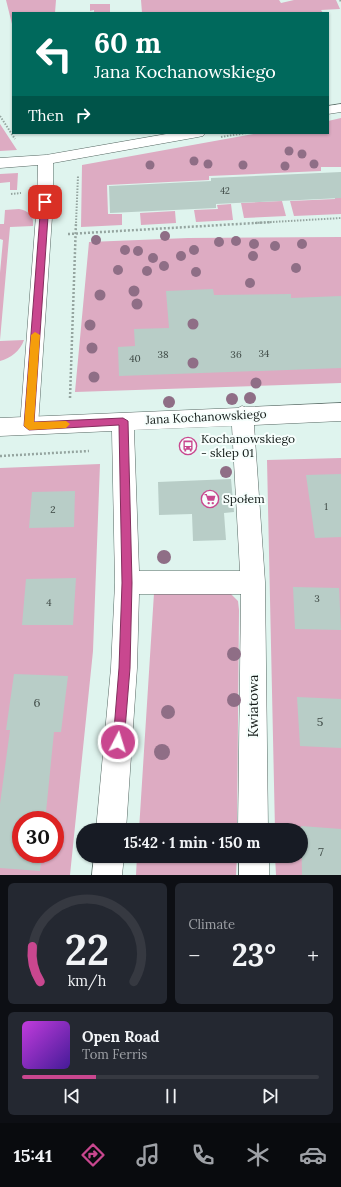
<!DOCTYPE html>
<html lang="en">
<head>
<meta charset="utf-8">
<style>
  :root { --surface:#171b24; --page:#242831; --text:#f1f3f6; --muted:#9ea1a6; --line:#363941; --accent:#c9478f }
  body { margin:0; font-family:Lora,serif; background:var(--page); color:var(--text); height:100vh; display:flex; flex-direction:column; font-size:15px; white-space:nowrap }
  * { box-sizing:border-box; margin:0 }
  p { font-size:13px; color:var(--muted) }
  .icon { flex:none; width:22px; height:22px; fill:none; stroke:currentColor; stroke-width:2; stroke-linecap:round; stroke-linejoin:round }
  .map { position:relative; height:875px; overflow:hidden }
  .details { display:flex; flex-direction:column; gap:8px; padding:8px; background:#0d0f14; flex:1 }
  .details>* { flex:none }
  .banner { position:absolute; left:12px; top:12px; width:317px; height:122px; border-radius:0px; box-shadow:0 1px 3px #0004; background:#00695c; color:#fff; overflow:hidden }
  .speed { position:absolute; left:12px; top:811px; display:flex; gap:8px; font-size:20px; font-weight:700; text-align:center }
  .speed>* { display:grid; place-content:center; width:52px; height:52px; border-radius:50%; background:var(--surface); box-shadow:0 1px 3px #0004; line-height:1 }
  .speed .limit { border:6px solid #d22; background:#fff; color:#111 }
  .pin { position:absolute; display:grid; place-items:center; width:34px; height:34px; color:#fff; margin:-17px; border-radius:8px; box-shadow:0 2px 6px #0006 }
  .me { position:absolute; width:44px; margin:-22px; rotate:5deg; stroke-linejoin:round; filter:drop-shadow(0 0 3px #0008) }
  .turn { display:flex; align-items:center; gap:14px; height:84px; padding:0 16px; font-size:18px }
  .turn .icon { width:52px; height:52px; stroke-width:2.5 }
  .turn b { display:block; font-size:28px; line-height:34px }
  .then { display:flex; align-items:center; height:38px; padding:0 16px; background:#0003; gap:8px; font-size:15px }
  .big { font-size:30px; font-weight:800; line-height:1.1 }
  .details .widget { flex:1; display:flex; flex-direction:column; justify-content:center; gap:6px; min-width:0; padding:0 14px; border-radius:6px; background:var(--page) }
  .details .dial { align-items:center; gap:0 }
  .dial svg { height:104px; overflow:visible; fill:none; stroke:var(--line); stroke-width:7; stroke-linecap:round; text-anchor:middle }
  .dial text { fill:var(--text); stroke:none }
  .song { display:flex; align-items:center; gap:12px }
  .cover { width:48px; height:48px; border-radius:6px; background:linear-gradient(135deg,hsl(290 70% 55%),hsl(260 70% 35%)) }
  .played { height:4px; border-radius:2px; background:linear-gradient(90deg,var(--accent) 25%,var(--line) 25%) }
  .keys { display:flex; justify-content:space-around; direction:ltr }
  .heat { display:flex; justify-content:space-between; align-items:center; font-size:22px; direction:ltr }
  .details .tiles { flex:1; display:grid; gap:8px; grid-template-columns:1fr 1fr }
  .widget:last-child { grid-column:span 2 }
  .trip { position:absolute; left:76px; top:823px; width:232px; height:40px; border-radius:20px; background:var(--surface); box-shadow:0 1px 3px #0004; font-weight:800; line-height:40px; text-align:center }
  .tab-bar { display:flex; height:64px; justify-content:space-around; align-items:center; background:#090b0e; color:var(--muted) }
  .tab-bar .icon { width:28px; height:28px }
  .tab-bar .on { color:var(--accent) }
  .tab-bar b { font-size:18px; color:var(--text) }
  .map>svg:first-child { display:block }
</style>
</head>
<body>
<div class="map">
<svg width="341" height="875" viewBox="0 0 341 875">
  <rect width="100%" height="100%" fill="#dff4ee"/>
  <path fill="#ddabc2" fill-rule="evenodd" d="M6 0H56L55 13H59H13V28Z
    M141 0H279L281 3 294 0H336L340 9 321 10 323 13H142Z
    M90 4H110V13H94V10L90 11Z
    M341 118V167H321V171L209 176V180L107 185 108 214H122V225L81 227 82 165 259 133H328V121Z
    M0 124 17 150 0 151Z
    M18 173 17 190H10V182L0 183V174Z
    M335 196H341V214L294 216 290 201 335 199Z
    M282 201 286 216 244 218 241 203Z
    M231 204 233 220 196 222 194 210 218 209 217 205Z
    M19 209C29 211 34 216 33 226L10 227 0 340V273L3 240 0 239V224H4L5 210Z
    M175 211 176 223 141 225 140 213Z
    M341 237V383L75 392 89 242 188 238Z
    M24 340C20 351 11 358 0 361V341Z
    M341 458V875H276L275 856H301V830H275L267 460Z
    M100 464 93 651 70 875H0V468ZM21 820H55V854H21Z
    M154 593 231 594 238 601 239 610 237 830H139Z
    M137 856H237L236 875H136Z"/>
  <path fill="#b8cdc7" d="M341 172V198L216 204V208L110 213 109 186 211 181V178Z
    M213 289 214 295 291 294V298L341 296V368L119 376 118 347 135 346 134 329 169 328 166 291Z
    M341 474V537L315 538 306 475Z
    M231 479 234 512 224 513 226 540 193 541 192 514 159 515 158 482Z
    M75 491 74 527 29 528 32 492Z
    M76 578 73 625H22L26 579Z
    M293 587 339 588 341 630 295 629Z
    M14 674 68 676 61 732H54L46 812H49L47 820H21V854H42L40 871 0 868V804L10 730H6Z
    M297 697 341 699V748L300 746Z
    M301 826 341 829V875H302Z"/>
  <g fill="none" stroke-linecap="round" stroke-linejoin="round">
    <defs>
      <path id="lane" d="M341 104V112L328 114V106Z
        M172 133H205L203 136 198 137 53 163V202L38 426 36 432 29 434 22 432 20 426 37 202 38 165 0 168V158L46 155Z"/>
      <path id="street" d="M341 403V421L254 425 265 582 268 830H238L241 594H139L137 668 126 830H96L111 668 115 583 112 431 0 436V418L238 408 242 406 245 407ZM232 426 240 571H139L134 430Z
        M94 856H124L122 875H92Z
        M239 856H269V875H239Z"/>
    </defs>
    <use href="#lane" stroke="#566863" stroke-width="1"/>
    <use href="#street" stroke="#566863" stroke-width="1"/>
    <path stroke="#95a5a0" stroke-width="2" stroke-dasharray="1.5 1.5" stroke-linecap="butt" d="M340 0 341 2
      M0 116 15 139
      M221 137 246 133
      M11 194 21 193
      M76 223 78 176
      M255 223 341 218"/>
    <path stroke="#95a5a0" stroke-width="2.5" stroke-dasharray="2 2" stroke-linecap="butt" d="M68 234 272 222
      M70 398 76 222
      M0 456 89 451"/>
    <use href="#lane" fill="#fff" fill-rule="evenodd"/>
    <use href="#street" fill="#fff" fill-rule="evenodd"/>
  </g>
  <g fill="#8f6e86">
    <circle cx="289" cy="151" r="4.5"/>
    <circle cx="302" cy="154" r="4.5"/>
    <circle cx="194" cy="161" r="4.5"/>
    <circle cx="208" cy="164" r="4.5"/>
    <circle cx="314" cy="164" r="4.5"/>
    <circle cx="150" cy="165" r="4.5"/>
    <circle cx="243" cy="165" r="4.5"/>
    <circle cx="285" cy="166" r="4.5"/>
    <circle cx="165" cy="236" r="5"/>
    <circle cx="96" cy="240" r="5"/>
    <circle cx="236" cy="241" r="5"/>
    <circle cx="219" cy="242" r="5"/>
    <circle cx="254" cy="244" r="5"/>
    <circle cx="302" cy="244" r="5"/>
    <circle cx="275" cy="246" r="5"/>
    <circle cx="125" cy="250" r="5"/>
    <circle cx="194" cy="250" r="5"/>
    <circle cx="138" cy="251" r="5"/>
    <circle cx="181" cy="256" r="5"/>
    <circle cx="253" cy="256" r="5"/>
    <circle cx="153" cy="258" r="5"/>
    <circle cx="164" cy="266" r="5"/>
    <circle cx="296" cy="268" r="5"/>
    <circle cx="118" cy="270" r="5"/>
    <circle cx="147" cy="271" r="5"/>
    <circle cx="196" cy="272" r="5"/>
    <circle cx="250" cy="283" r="5"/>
    <circle cx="134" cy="291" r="5.5"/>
    <circle cx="100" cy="295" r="5.5"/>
    <circle cx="137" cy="304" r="5.5"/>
    <circle cx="193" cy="324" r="5.5"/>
    <circle cx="90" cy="325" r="5.5"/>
    <circle cx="92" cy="348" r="5.5"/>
    <circle cx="193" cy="363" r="5.5"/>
    <circle cx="94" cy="377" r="5.5"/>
    <circle cx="256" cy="383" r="5.5"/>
    <circle cx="250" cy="398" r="6"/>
    <circle cx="232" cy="399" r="6"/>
    <circle cx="169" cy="402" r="6"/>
    <circle cx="226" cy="472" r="6"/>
    <circle cx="164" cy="557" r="7"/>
    <circle cx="234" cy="654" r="7"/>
    <circle cx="234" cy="700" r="7"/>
    <circle cx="168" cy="712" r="7"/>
    <circle cx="162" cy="752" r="8"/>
  </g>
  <path fill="#c9478f" stroke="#832e5d" d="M45 199 49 202 34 422 123 418 128 421 132 583 130 668 124 742 122 746 118 748 114 746 113 742 119 668 122 583 119 425 29 430 24 426 41 202Z"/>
  <path fill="#f59e0b" d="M35 332 40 335 34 422 66 421 70 424 66 428 29 430 24 426 31 335Z"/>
  <defs>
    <symbol id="bus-ring" viewBox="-11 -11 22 22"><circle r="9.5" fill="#f6fefc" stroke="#c9478f" stroke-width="1.5"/><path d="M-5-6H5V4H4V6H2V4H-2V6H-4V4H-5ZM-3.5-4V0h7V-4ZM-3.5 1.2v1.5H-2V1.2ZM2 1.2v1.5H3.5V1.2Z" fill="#c9478f"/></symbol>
    <symbol id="supermarket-ring" viewBox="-11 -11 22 22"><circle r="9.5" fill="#f6fefc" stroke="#c9478f" stroke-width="1.5"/><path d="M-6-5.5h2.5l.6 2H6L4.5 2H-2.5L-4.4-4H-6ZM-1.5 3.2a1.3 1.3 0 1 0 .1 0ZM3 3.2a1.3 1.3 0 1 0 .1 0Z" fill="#c9478f"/></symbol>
  </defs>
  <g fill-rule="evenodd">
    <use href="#bus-ring" x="178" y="436" width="20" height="20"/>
    <use href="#supermarket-ring" x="200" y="489" width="20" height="20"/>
  </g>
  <g text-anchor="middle" stroke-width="4" stroke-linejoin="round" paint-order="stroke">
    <g font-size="9" fill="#3d4844">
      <text x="225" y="194">42</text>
    </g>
    <g font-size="10" fill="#3d4844">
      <text x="264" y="357">34</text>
      <text x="163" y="358">38</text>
      <text x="236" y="358">36</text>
      <text x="135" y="362">40</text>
      <text x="326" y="510">1</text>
      <text x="53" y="513">2</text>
      <text x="317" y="602">3</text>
      <text x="49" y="606">4</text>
    </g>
    <g font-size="12" fill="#141c19" stroke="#f6fefc">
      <text transform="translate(206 417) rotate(-3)" y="4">Jana Kochanowskiego</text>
    </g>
    <g font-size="12" fill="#141c19" stroke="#f6fefc" text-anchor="start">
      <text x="201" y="443">Kochanowskiego<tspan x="201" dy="14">- sklep 01</tspan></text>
      <text x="223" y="503">Społem</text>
    </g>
    <g font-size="12" fill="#3d4844">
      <text x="37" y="707">6</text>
      <text x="320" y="726">5</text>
      <text x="321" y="856">7</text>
    </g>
    <g font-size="14" fill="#141c19" stroke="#f6fefc">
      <text transform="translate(253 706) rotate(-90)" y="5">Kwiatowa</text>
    </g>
  </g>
</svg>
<div class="speed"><div class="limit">30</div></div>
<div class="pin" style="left:45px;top:202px;background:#d93025"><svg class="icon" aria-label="arrive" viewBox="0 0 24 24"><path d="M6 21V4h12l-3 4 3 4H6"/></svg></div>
<svg class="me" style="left:118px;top:742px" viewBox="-20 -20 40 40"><circle r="17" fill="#c9478f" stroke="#fff" stroke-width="3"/><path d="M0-11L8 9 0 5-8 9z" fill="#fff"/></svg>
<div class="trip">15:42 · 1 min · 150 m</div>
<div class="banner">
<div class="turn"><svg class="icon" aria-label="left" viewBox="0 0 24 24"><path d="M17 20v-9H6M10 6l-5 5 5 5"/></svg><div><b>60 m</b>Jana Kochanowskiego</div></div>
<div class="then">Then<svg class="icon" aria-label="right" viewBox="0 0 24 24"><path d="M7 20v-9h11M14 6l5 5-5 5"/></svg></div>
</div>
</div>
<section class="details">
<div class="tiles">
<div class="widget dial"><svg viewBox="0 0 100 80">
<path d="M14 69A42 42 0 1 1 86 69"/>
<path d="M14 69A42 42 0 0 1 8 42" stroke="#c9478f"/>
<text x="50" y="56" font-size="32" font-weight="700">22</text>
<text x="50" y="72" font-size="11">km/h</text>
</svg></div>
<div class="widget"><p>Climate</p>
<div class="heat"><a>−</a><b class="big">23°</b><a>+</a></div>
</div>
<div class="widget">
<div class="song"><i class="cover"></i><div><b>Open Road</b><p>Tom Ferris</p></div></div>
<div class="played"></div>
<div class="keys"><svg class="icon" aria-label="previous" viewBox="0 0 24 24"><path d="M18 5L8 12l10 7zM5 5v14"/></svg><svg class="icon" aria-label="pause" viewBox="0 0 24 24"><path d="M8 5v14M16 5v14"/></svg><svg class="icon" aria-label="next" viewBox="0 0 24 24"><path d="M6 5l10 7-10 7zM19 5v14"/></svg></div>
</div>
</div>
</section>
<nav class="tab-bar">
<b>15:41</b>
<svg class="icon on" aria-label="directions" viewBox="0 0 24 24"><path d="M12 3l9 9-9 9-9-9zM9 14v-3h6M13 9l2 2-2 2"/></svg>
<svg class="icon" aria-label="music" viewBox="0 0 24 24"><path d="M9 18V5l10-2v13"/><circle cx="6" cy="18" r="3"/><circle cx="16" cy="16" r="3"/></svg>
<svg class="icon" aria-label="phone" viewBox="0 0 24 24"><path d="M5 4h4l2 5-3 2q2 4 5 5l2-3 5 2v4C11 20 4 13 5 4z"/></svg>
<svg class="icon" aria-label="climate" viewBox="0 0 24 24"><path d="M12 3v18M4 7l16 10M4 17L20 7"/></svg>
<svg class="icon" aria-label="car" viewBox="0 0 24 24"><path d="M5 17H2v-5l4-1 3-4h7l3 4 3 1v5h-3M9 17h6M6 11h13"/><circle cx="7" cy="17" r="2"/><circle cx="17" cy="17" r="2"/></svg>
</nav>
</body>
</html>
